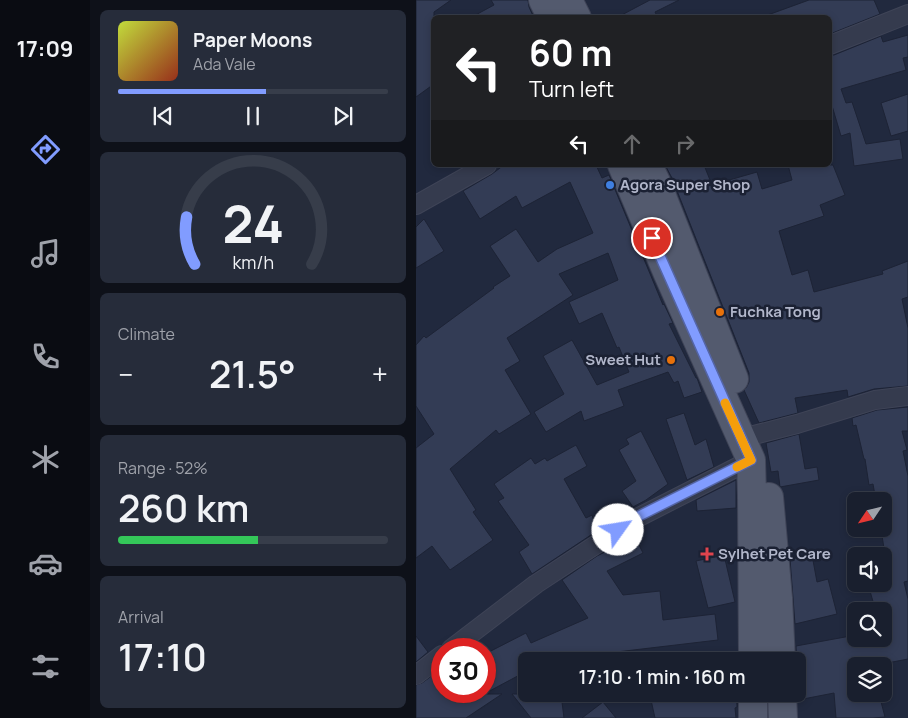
<!DOCTYPE html>
<html lang="en">
<head>
<meta charset="utf-8">
<style>
  :root { --surface:#191f2e; --page:#262c3a; --text:#f1f3f6; --muted:#9fa2aa; --line:#373d4a; --accent:#819cff }
  body { margin:0; font-family:Manrope,sans-serif; background:var(--page); color:var(--text); height:100vh; display:flex; flex-direction:column; font-size:19px; white-space:nowrap }
  * { box-sizing:border-box; margin:0 }
  p { font-size:16px; color:var(--muted) }
  .icon { flex:none; width:28px; height:28px; fill:none; stroke:currentColor; stroke-width:2; stroke-linecap:round; stroke-linejoin:round }
  .map { position:relative; flex:1; overflow:hidden }
  .drawer { display:flex; flex-direction:column; gap:10px; padding:10px; background:#0e1119; width:326px }
  .drawer>* { flex:none }
  .hud { position:absolute; left:15px; top:15px; width:401px; height:152px; border-radius:8px; box-shadow:0 2px 8px #0003,0 0 0 1px var(--line); background:#202124; color:#fff; overflow:hidden }
  .needle { width:32px; rotate:235deg }
  .controls { position:absolute; left:431px; top:492px; display:grid; gap:10px }
  .controls a { display:grid; place-items:center; width:45px; height:45px; border-radius:8px; background:var(--surface); box-shadow:0 2px 8px #0003,0 0 0 1px var(--line); font-size:25px }
  .speed { position:absolute; left:15px; top:638px; display:flex; gap:10px; font-size:25px; font-weight:700; text-align:center }
  .speed>* { display:grid; place-content:center; width:65px; height:65px; border-radius:50%; background:var(--surface); box-shadow:0 2px 8px #0003,0 0 0 1px var(--line); line-height:1 }
  .speed .limit { border:8px solid #d22; background:#fff; color:#111 }
  .pin { position:absolute; display:grid; place-items:center; width:42px; height:42px; color:#fff; margin:-21px; border:2px solid #fff; border-radius:50%; box-shadow:0 1px 5px #0007 }
  .me { position:absolute; width:55px; margin:-28px; rotate:58deg; stroke-linejoin:round; filter:drop-shadow(0 0 4px #0008) }
  .turn { display:flex; align-items:center; gap:18px; height:105px; padding:0 15px; font-size:22px }
  .turn .icon { width:65px; height:65px; stroke-width:2.5 }
  .turn b { display:block; font-size:35px; line-height:42px }
  .lanes { display:flex; align-items:center; height:48px; padding:0 15px; background:#0003; justify-content:center; gap:25px; direction:ltr }
  .lanes .off { opacity:.35 }
  .big { font-size:38px; font-weight:600; line-height:1.1 }
  .drawer .widget { flex:1; display:flex; flex-direction:column; justify-content:center; gap:8px; min-width:0; padding:0 18px; border-radius:8px; background:var(--page) }
  .drawer .dial { align-items:center; gap:0 }
  .dial svg { height:130px; overflow:visible; fill:none; stroke:var(--line); stroke-width:7; stroke-linecap:round; text-anchor:middle }
  .dial text { fill:var(--text); stroke:none }
  .song { display:flex; align-items:center; gap:15px }
  .cover { width:60px; height:60px; border-radius:8px; background:linear-gradient(135deg,hsl(70 70% 55%),hsl(10 70% 35%)) }
  .played { height:5px; border-radius:2px; background:linear-gradient(90deg,var(--accent) 55%,var(--line) 55%) }
  .keys { display:flex; justify-content:space-around; direction:ltr }
  .heat { display:flex; justify-content:space-between; align-items:center; font-size:28px; direction:ltr }
  .charge { height:8px; border-radius:4px; background:linear-gradient(90deg,#34c759 52%,var(--line) 0) }
  .trip { position:absolute; left:102px; top:652px; width:288px; height:50px; border-radius:8px; background:var(--surface); box-shadow:0 2px 8px #0003,0 0 0 1px var(--line); font-weight:600; line-height:50px; text-align:center }
  main { display:flex; flex:1; min-height:0 }
  .tab-bar { display:flex; flex-direction:column; width:90px; justify-content:space-around; align-items:center; background:#0a0c12; color:var(--muted) }
  .tab-bar .icon { width:35px; height:35px }
  .tab-bar .active { color:var(--accent) }
  .tab-bar b { font-size:22px; color:var(--text) }
  .map>svg:first-child { display:block }
</style>
</head>
<body>
<main>
<nav class="tab-bar">
<b>17:09</b>
<svg class="icon active" aria-label="directions" viewBox="0 0 24 24"><path d="M12 3l9 9-9 9-9-9zM9 14v-3h6M13 9l2 2-2 2"/></svg>
<svg class="icon" aria-label="music" viewBox="0 0 24 24"><path d="M9 18V5l10-2v13"/><circle cx="6" cy="18" r="3"/><circle cx="16" cy="16" r="3"/></svg>
<svg class="icon" aria-label="phone" viewBox="0 0 24 24"><path d="M5 4h4l2 5-3 2q2 4 5 5l2-3 5 2v4C11 20 4 13 5 4z"/></svg>
<svg class="icon" aria-label="climate" viewBox="0 0 24 24"><path d="M12 3v18M4 7l16 10M4 17L20 7"/></svg>
<svg class="icon" aria-label="car" viewBox="0 0 24 24"><path d="M5 17H2v-5l4-1 3-4h7l3 4 3 1v5h-3M9 17h6M6 11h13"/><circle cx="7" cy="17" r="2"/><circle cx="17" cy="17" r="2"/></svg>
<svg class="icon" aria-label="filters" viewBox="0 0 24 24"><path d="M4 7h16M4 17h16"/><circle cx="9" cy="7" r="2"/><circle cx="15" cy="17" r="2"/></svg>
</nav>
<section class="drawer">
<div class="widget">
<div class="song"><i class="cover"></i><div><b>Paper Moons</b><p>Ada Vale</p></div></div>
<div class="played"></div>
<div class="keys"><svg class="icon" aria-label="previous" viewBox="0 0 24 24"><path d="M18 5L8 12l10 7zM5 5v14"/></svg><svg class="icon" aria-label="pause" viewBox="0 0 24 24"><path d="M8 5v14M16 5v14"/></svg><svg class="icon" aria-label="next" viewBox="0 0 24 24"><path d="M6 5l10 7-10 7zM19 5v14"/></svg></div>
</div>
<div class="widget dial"><svg viewBox="0 0 100 80">
<path d="M14 69A42 42 0 1 1 86 69"/>
<path d="M14 69A42 42 0 0 1 9 40" stroke="#819cff"/>
<text x="50" y="56" font-size="32" font-weight="700">24</text>
<text x="50" y="72" font-size="11">km/h</text>
</svg></div>
<div class="widget"><p>Climate</p>
<div class="heat"><a>−</a><b class="big">21.5°</b><a>+</a></div>
</div>
<div class="widget"><p>Range · 52%</p><b class="big">260 km</b><div class="charge"></div></div>
<div class="widget"><p>Arrival</p><b class="big">17:10</b></div>
</section>
<div class="map">
<svg width="492" height="718" viewBox="0 0 492 718">
  <rect width="100%" height="100%" fill="#21293e"/>
  <path fill="#333c55" stroke="#1d2335" d="M0 0H35L18 12V84L0 97Z
    M75 0H112L113 7 118 18H54L78 5Z
    M234 0H263L239 12 242 18H200Z
    M393 0H458L464 14 414 34V18H350L349 16Z
    M492 35V57L487 58 490 70 425 89 430 103 436 102 450 144 484 139 487 159 438 166 434 133 425 136 414 99V55H418L465 36 467 42Z
    M492 94V131L475 136 465 103Z
    M88 165H180L186 178 193 175 247 305 248 304 256 321 257 323 253 324 280 378H281L286 392 268 398 262 381 258 383 252 372 202 390 208 406 168 421 165 411 130 432 118 412 148 394 127 356 156 340 181 385 213 372 203 347 201 348 186 313 163 324 153 302 202 280 192 253 143 274 157 295 91 338 104 361 89 370 115 414 83 434 80 430 34 469 60 510 57 512 77 540 34 570 16 546 0 558V448L18 434 0 406V345L8 336 10 338 78 288 77 287 94 276 74 246 100 229 122 262 141 249 177 233 154 182 106 208 100 196 64 219 47 191 76 174Z
    M249 165H288L296 185 341 172 346 189 376 180 372 165H417L429 195 404 205 408 216 363 231 376 275 392 270 398 292 467 274 466 271 492 261V297L486 299 492 328V386L458 389 432 397 431 390 379 398 382 413 343 423 328 390 330 388 333 382V373L256 178Z
    M8 219 28 251 0 268V227Z
    M492 407V431H486L491 450 487 451 492 476V581L488 582 492 599V659L456 666H440V694H463L469 717 457 718H420L418 693 382 700 380 646 440 635V639H468V602L458 605 452 584H468V569L471 568 465 529H468V501H460L457 484 453 485 449 459H448L440 425 437 426 436 418 461 410Z
    M268 413 279 445 290 439 298 467 271 480 250 419Z
    M225 431 252 484 230 500 217 507 206 491 220 481 203 450 213 444 210 439Z
    M383 434 389 469 401 467 403 480 364 487 362 471 355 472 350 443Z
    M160 445 171 466 148 479 170 518 176 515 178 521 183 520 187 527 116 574 103 552 113 545 82 501 88 498 78 484 115 458 119 464 129 458 131 461Z
    M320 480V508L281 511 280 500Z
    M219 537 227 553 191 571 207 595 244 591 247 620 299 614 302 640 192 653 196 661H111V671L68 694H86L50 718H0V685L6 683 25 669 26 672V691H69V654L110 633 115 643 172 618 146 580 181 556Z
    M308 555 319 602 292 608 280 561Z
    M396 555 401 582 412 579 421 614 379 624 374 559Z
    M0 636 12 652 0 662Z
    M96 694H145L148 718H115Z
    M267 694H320L321 705V707L319 708 320 718H239L235 700Z
    M187 702 200 718H166Z"/>
  <g fill="none" stroke-linecap="round" stroke-linejoin="round">
    <defs>
      <path id="minor" d="M414 45 492 14
        M0 205 71 165
        M338 435 381 424 459 400 492 396
        M35 649 120 584 219 519 335 460
        M0 675 26 655"/>
      <path id="primary" d="M127 0 136 18
        M152 0 161 18
        M206 165 252 274 335 460 336 496 337 661
        M232 165 241 184 318 379
        M353 497 362 598 365 661
        M337 694V718
        M366 694 367 718"/>
    </defs>
    <use href="#minor" stroke="#3f4457" stroke-width="20"/>
    <use href="#primary" stroke="#3f4457" stroke-width="30"/>
    <use href="#minor" stroke="#353b4e" stroke-width="18"/>
    <use href="#primary" stroke="#535a6e" stroke-width="28"/>
  </g>
  <g fill="none" stroke-linecap="round" stroke-linejoin="round">
    <defs>
      <path id="route" d="M202 530 219 518 335 460 236 238"/>
    </defs>
    <use href="#route" stroke="#5465a6" stroke-width="12"/>
    <use href="#route" stroke="#819cff" stroke-width="9"/>
    <path stroke="#f59e0b" stroke-width="9" d="M309 403 335 460 321 467"/>
  </g>
  <circle fill="#3f7fe0" stroke="#1b2133" stroke-width="2" cx="194" cy="185" r="5"/>
  <g fill="#e8710a" stroke="#1b2133" stroke-width="2">
    <circle cx="304" cy="312" r="5"/>
    <circle cx="255" cy="360" r="5"/>
  </g>
  <path fill="#e0444e" stroke="#1b2133" stroke-width="2" d="M288.5 546.5h5v5h5v5h-5v5h-5v-5h-5v-5h5z"/>
  <g text-anchor="middle" stroke-width="5" stroke-linejoin="round" paint-order="stroke">
    <g font-size="15" font-weight="bold" fill="#b1b6ca" stroke="#1b2133" text-anchor="start">
      <text x="204" y="190">Agora Super Shop</text>
      <text x="314" y="317">Fuchka Tong</text>
      <text x="245" y="365" text-anchor="end">Sweet Hut</text>
      <text x="302" y="559">Sylhet Pet Care</text>
    </g>
  </g>
</svg>
<div class="controls">
<a><svg class="needle" viewBox="-14 -14 28 28"><path d="M0-13l5 13h-10z" fill="#e53935"/><path d="M0 13l5-13h-10z" fill="#9fa2aa"/></svg></a>
<a><svg class="icon" aria-label="sound" viewBox="0 0 24 24"><path d="M4 9h4l5-4v14l-5-4H4zM17 9q2 3 0 6"/></svg></a>
<a><svg class="icon" aria-label="search" viewBox="0 0 24 24"><circle cx="10" cy="10" r="6"/><path d="M15 15l6 6"/></svg></a>
<a><svg class="icon" aria-label="layers" viewBox="0 0 24 24"><path d="M12 4l9 5-9 5-9-5zM3 14l9 5 9-5"/></svg></a>
</div>
<div class="speed"><div class="limit">30</div></div>
<div class="pin" style="left:236px;top:238px;background:#d93025"><svg class="icon" aria-label="arrive" viewBox="0 0 24 24"><path d="M6 21V4h12l-3 4 3 4H6"/></svg></div>
<svg class="me" style="left:202px;top:530px" viewBox="-20 -20 40 40"><circle r="19" fill="#fff"/><path d="M0-13L10 11 0 6-10 11z" fill="#819cff"/></svg>
<div class="trip">17:10 · 1 min · 160 m</div>
<div class="hud">
<div class="turn"><svg class="icon" aria-label="left" viewBox="0 0 24 24"><path d="M17 20v-9H6M10 6l-5 5 5 5"/></svg><div><b>60 m</b>Turn left</div></div>
<div class="lanes"><svg class="icon" aria-label="left" viewBox="0 0 24 24"><path d="M17 20v-9H6M10 6l-5 5 5 5"/></svg><svg class="icon off" aria-label="ahead" viewBox="0 0 24 24"><path d="M12 20V5M6 11l6-6 6 6"/></svg><svg class="icon off" aria-label="right" viewBox="0 0 24 24"><path d="M7 20v-9h11M14 6l5 5-5 5"/></svg></div>
</div>
</div>
</main>
</body>
</html>
